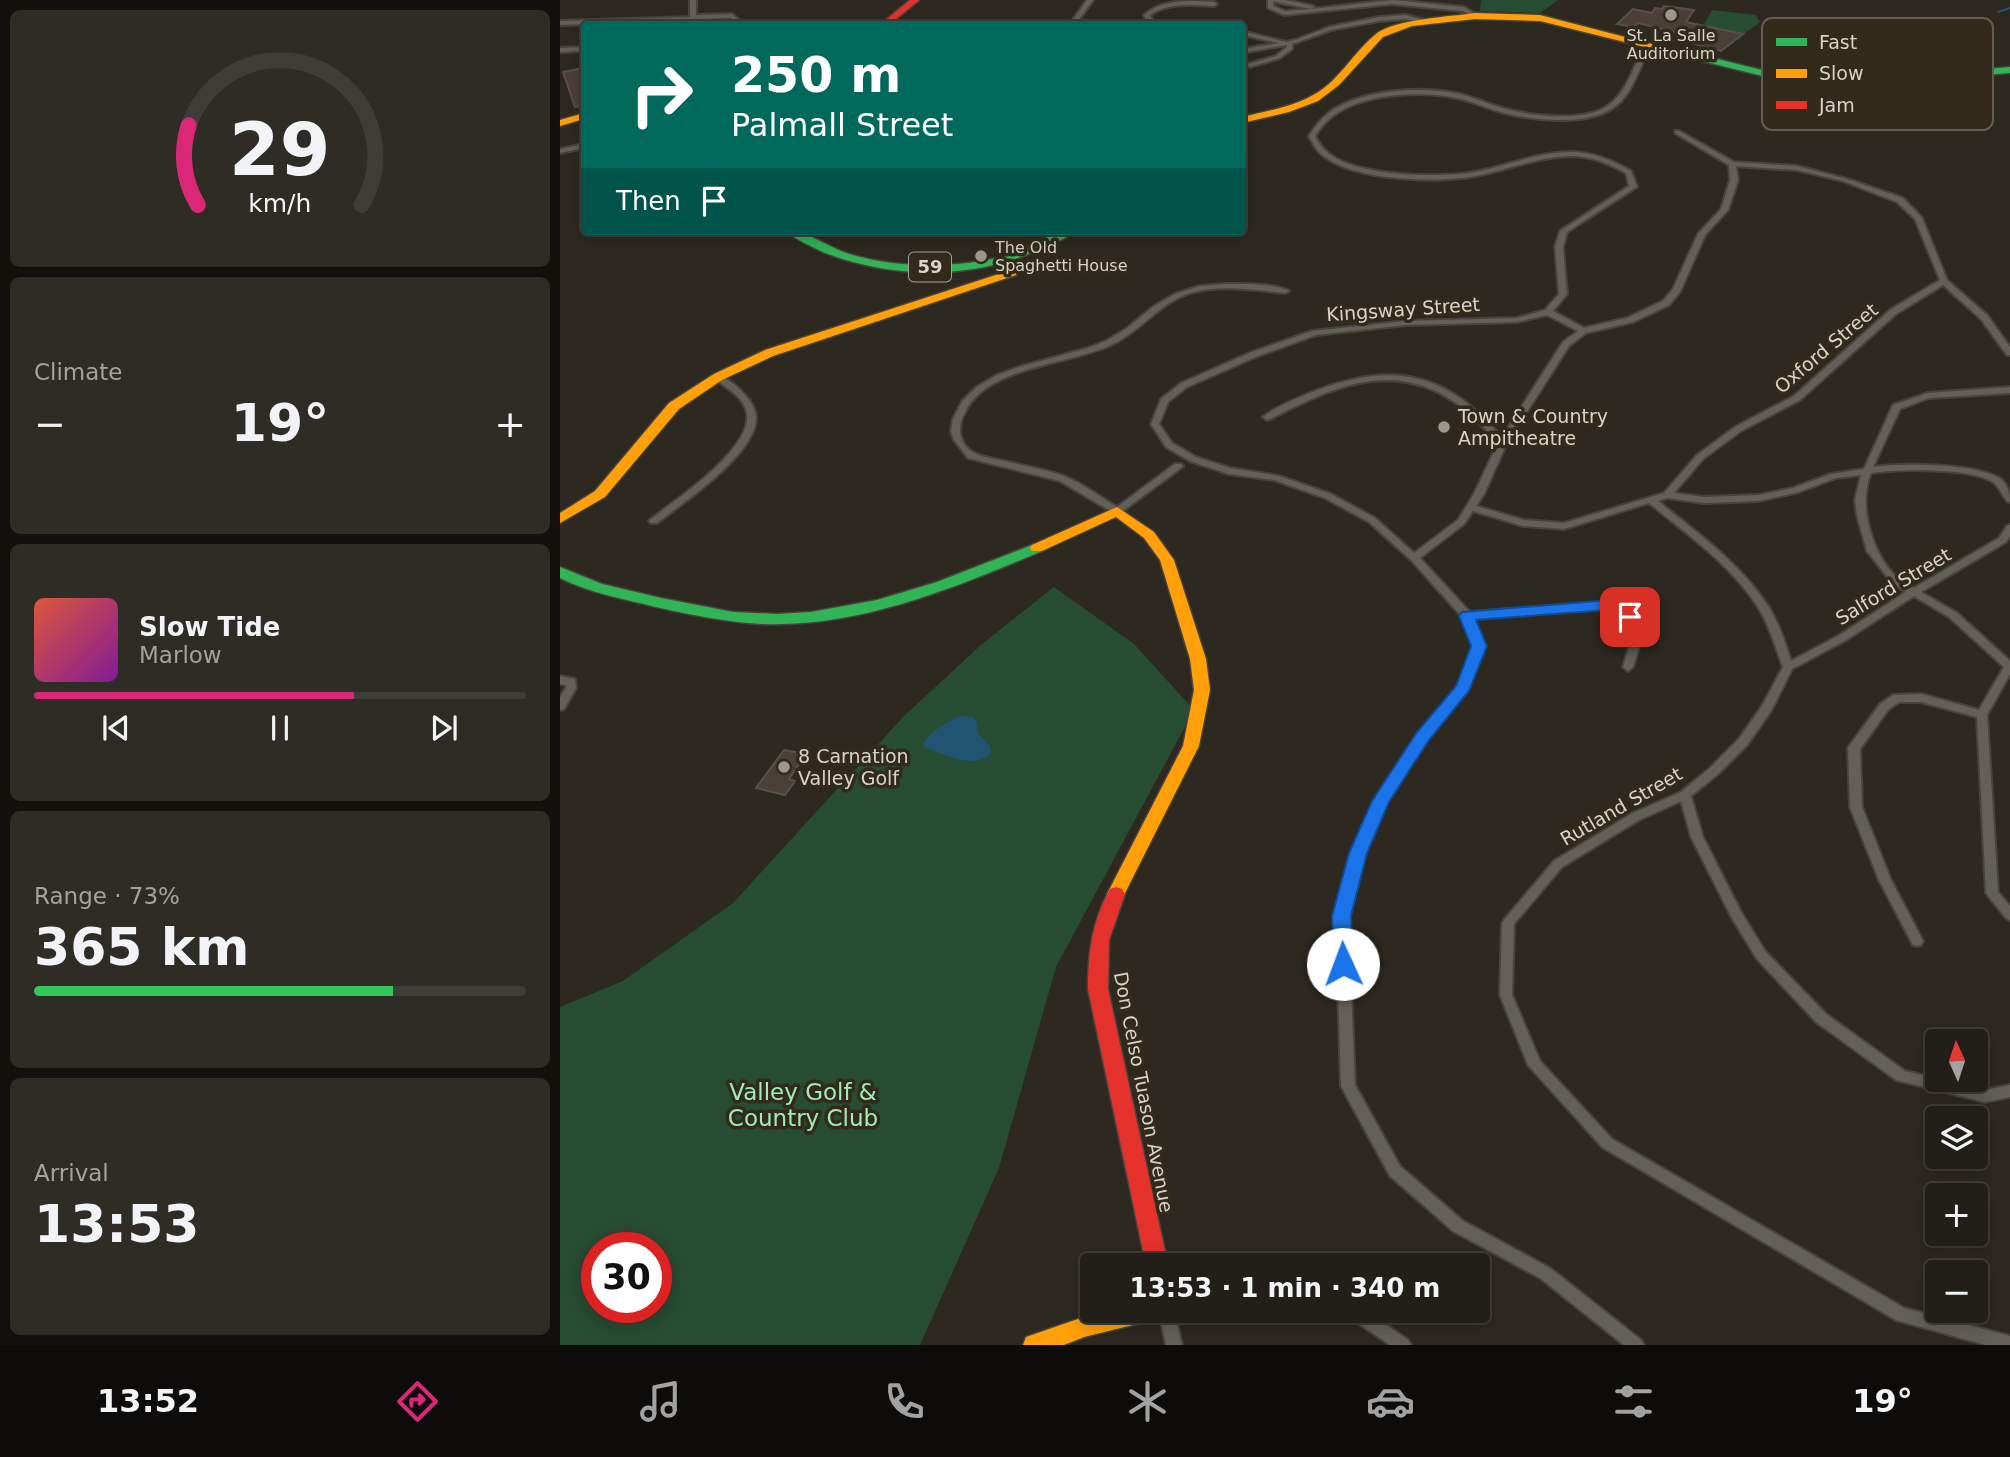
<!DOCTYPE html>
<html lang="en">
<head>
<meta charset="utf-8">
<style>
  :root { --surface:#221f18; --page:#2e2c25; --text:#f1f3f6; --muted:#a2a2a2; --line:#3f3d37; --accent:#db2777 }
  body { margin:0; font-family:"DejaVu Sans",sans-serif; background:var(--page); color:var(--text); height:100vh; display:flex; flex-direction:column; font-size:26px; white-space:nowrap }
  * { box-sizing:border-box; margin:0 }
  p { font-size:23px; color:var(--muted) }
  .icon { flex:none; width:38px; height:38px; fill:none; stroke:currentColor; stroke-width:2; stroke-linecap:round; stroke-linejoin:round }
  .map { position:relative; flex:1; overflow:hidden }
  .side { display:flex; flex-direction:column; gap:10px; padding:10px; background:#13110d; width:560px }
  .side>* { flex:none }
  .banner { position:absolute; left:21px; top:21px; width:665px; height:214px; border-radius:7px; box-shadow:0 4px 18px #0003,0 0 0 2px var(--line); background:#00695c; color:#fff; overflow:hidden }
  .needle { width:46px; rotate:357deg }
  .controls { position:absolute; left:1365px; top:1029px; display:grid; gap:14px }
  .controls a { display:grid; place-items:center; width:63px; height:63px; border-radius:7px; background:var(--surface); box-shadow:0 4px 18px #0003,0 0 0 2px var(--line); font-size:35px }
  .speed { position:absolute; left:21px; top:1232px; display:flex; gap:14px; font-size:35px; font-weight:700; text-align:center }
  .speed>* { display:grid; place-content:center; width:91px; height:91px; border-radius:50%; background:var(--surface); box-shadow:0 4px 18px #0003,0 0 0 2px var(--line); line-height:1 }
  .speed .limit { border:10px solid #d22; background:#fff; color:#111 }
  .pin { position:absolute; display:grid; place-items:center; width:60px; height:60px; color:#fff; margin:-30px; border-radius:14px; box-shadow:0 4px 10px #0006 }
  .me { position:absolute; width:77px; margin:-38px; rotate:358deg; stroke-linejoin:round; filter:drop-shadow(0 0 5px #0008) }
  .turn { display:flex; align-items:center; gap:24px; height:147px; padding:0 35px; font-size:32px }
  .turn .icon { width:91px; height:91px; stroke-width:2.5 }
  .turn b { display:block; font-size:49px; line-height:60px }
  .then { display:flex; align-items:center; height:66px; padding:0 35px; background:#0003; gap:14px; font-size:26px }
  .big { font-size:52px; font-weight:800; line-height:1.1 }
  .side .widget { flex:1; display:flex; flex-direction:column; justify-content:center; gap:10px; min-width:0; padding:0 24px; border-radius:10px; background:var(--page) }
  .side .dial { align-items:center; gap:0 }
  .dial svg { height:182px; overflow:visible; fill:none; stroke:var(--line); stroke-width:7; stroke-linecap:round; text-anchor:middle }
  .dial text { fill:var(--text); stroke:none }
  .song { display:flex; align-items:center; gap:21px }
  .cover { width:84px; height:84px; border-radius:10px; background:linear-gradient(135deg,hsl(10 70% 55%),hsl(290 70% 35%)) }
  .played { height:7px; border-radius:4px; background:linear-gradient(90deg,var(--accent) 65%,var(--line) 65%) }
  .keys { display:flex; justify-content:space-around; direction:ltr }
  .heat { display:flex; justify-content:space-between; align-items:center; font-size:38px; direction:ltr }
  .charge { height:10px; border-radius:5px; background:linear-gradient(90deg,#34c759 73%,var(--line) 0) }
  .trip { position:absolute; left:520px; top:1253px; width:410px; height:70px; border-radius:7px; background:var(--surface); box-shadow:0 4px 18px #0003,0 0 0 2px var(--line); font-weight:800; line-height:70px; text-align:center }
  .tabs { display:flex; height:112px; justify-content:space-around; align-items:center; background:#0e0c0a; color:var(--muted) }
  .tabs .icon { width:49px; height:49px }
  .tabs .current { color:var(--accent) }
  .tabs b { font-size:32px; color:var(--text) }
  main { display:flex; flex:1; min-height:0 }
  .map>svg:first-child { display:block }
</style>
</head>
<body>
<main>
<section class="side">
<div class="widget dial"><svg viewBox="0 0 100 80">
<path d="M14 69A42 42 0 1 1 86 69"/>
<path d="M14 69A42 42 0 0 1 10 34" stroke="#db2777"/>
<text x="50" y="56" font-size="32" font-weight="700">29</text>
<text x="50" y="72" font-size="11">km/h</text>
</svg></div>
<div class="widget"><p>Climate</p>
<div class="heat"><a>−</a><b class="big">19°</b><a>+</a></div>
</div>
<div class="widget">
<div class="song"><i class="cover"></i><div><b>Slow Tide</b><p>Marlow</p></div></div>
<div class="played"></div>
<div class="keys"><svg class="icon" aria-label="previous" viewBox="0 0 24 24"><path d="M18 5L8 12l10 7zM5 5v14"/></svg><svg class="icon" aria-label="pause" viewBox="0 0 24 24"><path d="M8 5v14M16 5v14"/></svg><svg class="icon" aria-label="next" viewBox="0 0 24 24"><path d="M6 5l10 7-10 7zM19 5v14"/></svg></div>
</div>
<div class="widget"><p>Range · 73%</p><b class="big">365 km</b><div class="charge"></div></div>
<div class="widget"><p>Arrival</p><b class="big">13:53</b></div>
</section>
<div class="map">
<svg width="1450" height="1345" viewBox="0 0 1450 1345">
  <rect width="100%" height="100%" fill="#2d2920"/>
  <path fill="#274d32" fill-rule="evenodd" d="M921 0H998L980 13 920 11Z
    M1152 10 1196 15 1200 22 1184 34 1143 26Z
    M494 587 574 644 634 710 496 967 439 1168 360 1345H0V1007L63 981 173 903 344 716 422 644ZM37 1248H96V1307H37Z"/>
  <path fill="#215471" d="M400 716 413 717 417 723V732L430 746 431 753C413 771 384 754 364 747L363 743C372 731 386 722 400 716Z"/>
  <g fill="none" stroke-linecap="round" stroke-linejoin="round">
    <path stroke="#215471" stroke-width="2" d="M1438 12 1450 8"/>
  </g>
  <path fill="#4b4038" stroke="#57514b" stroke-width="2" d="M1104 6 1134 10 1126 22 1183 34 1161 51 1119 40 1127 35 1078 23 1074 27 1057 24 1073 9 1092 13 1095 8 1102 9Z
    M24 68V106L15 107 3 72Z
    M224 750 246 754 229 779 235 781 225 795 196 788Z"/>
  <g fill="none" stroke-linecap="round" stroke-linejoin="round">
    <defs>
      <path id="street" d="M130 0H136V15L172 14 184 24H178L171 18 137 19 135 23 133 24 130 21 0 25V21L130 17Z
        M527 0H533L516 24H510Z
        M708 0H725L753 6 754 7 751 9 833 0 904 7 918 16 913 17 903 11 832 4 724 15 708 8ZM714 1 716 2 751 9 725 11 713 6Z
        M637 1 654 2 657 4 654 6C632 5 609 2 590 15L594 24H588L584 15C599 2 618 1 637 1Z
        M845 15 869 21 866 23 845 19 819 21 771 30 732 44V49L720 58 690 67 687 65 688 64 716 56 727 47 726 45 682 53V49L719 43 682 35V31L726 42 735 40 769 27 819 17Z
        M633 22H643L646 24H630Z
        M1088 43 1091 45C1080 65 1073 95 1053 108 1025 127 968 120 937 111 924 107 911 101 897 98 859 90 793 93 765 123 761 127 758 132 755 136 759 143 762 148 768 153 798 177 879 178 915 172 947 166 978 152 1010 152 1033 152 1052 160 1071 171L1077 187 1075 188 1007 232 1003 247 1007 294 993 311 1024 328 1067 318 1103 301 1113 289 1138 234 1161 209 1170 180 1169 165 1115 133V131H1119L1174 162 1237 166 1287 179 1343 198 1362 218 1387 280 1427 315 1450 347V355H1447L1421 319 1383 285 1336 314 1240 400 1181 431 1143 459 1114 493 1144 497 1199 495 1233 488 1271 474 1304 469 1333 405 1368 393 1450 387V393L1369 398 1340 409 1313 467C1343 463 1413 463 1439 478 1447 483 1450 493 1450 502L1447 501C1443 496 1439 487 1434 483 1414 467 1336 469 1311 473 1297 505 1313 558 1339 579 1343 583 1349 585 1354 588L1439 538 1447 526 1450 525V536L1446 542 1361 592 1397 613 1450 661V674L1427 715 1438 892 1450 906V920L1446 918 1426 893 1417 717 1361 702H1339L1328 710 1300 749 1302 807 1331 880 1363 941 1361 945 1357 946 1353 945 1319 880 1290 807 1288 748 1320 704 1333 695 1361 694 1419 710 1444 667 1389 617 1354 596 1286 640 1232 669 1211 711 1187 745 1158 774 1131 796 1143 837 1181 912 1205 951 1266 1014 1345 1071 1425 1090 1450 1085V1097L1425 1102 1336 1080 1256 1022 1197 959 1172 918 1131 837 1121 801 1079 820 1002 867 954 924 952 995 980 1061 1052 1139 1344 1308 1450 1336V1345H1426L1336 1320 1042 1147 968 1065 940 995 942 923 944 920 994 861 1071 814 1121 792 1150 768 1179 739 1202 706 1223 667C1215 647 1210 626 1198 607 1171 565 1128 535 1089 503L1004 529 963 526 913 511 904 524 860 558 910 612 1050 602 1074 615 1084 631 1073 667 1068 671 1063 667 1074 631 1066 619 1048 608 913 619 924 646 909 688 867 739 826 802 804 853 788 916 795 1085 840 1166 903 1221 990 1268 1081 1340 1084 1345H1064L980 1278 893 1231 830 1176 781 1086 776 916 792 853 817 798 859 733 899 687 914 646 902 617 851 560 809 522 765 498 714 480 669 474 630 461 606 447 591 424 601 399 621 383 692 352 752 331 846 321 957 318 985 310 999 294 995 247 1000 231 1069 186 1066 173C1048 163 1031 156 1010 156 978 157 947 170 916 176 877 183 797 181 765 157 757 152 753 144 749 136 756 125 763 116 774 109 807 89 863 86 900 94 916 98 930 105 946 109 972 116 1022 122 1046 107 1067 94 1074 64 1086 44ZM1176 166 1237 170 1283 181 1337 202 1355 219 1380 280 1330 310 1234 396 1175 427 1137 455 1104 493 1004 523 964 520 916 506 924 494 947 443 1009 346 1026 333 1073 322 1109 305 1120 292 1145 235 1168 210 1178 180ZM987 315 1018 331 1003 342 942 437C930 424 918 411 903 400 856 366 807 371 755 391 738 398 717 406 703 417L707 420 710 419C771 388 832 358 896 403 912 414 925 429 938 443L914 494 898 520 854 553 815 518 771 494 719 476 670 468 636 457 612 443 599 424 608 402 627 387 698 356 756 335 846 325 957 322ZM1301 475 1295 500 1297 516 1307 551 1332 583 1346 592 1278 636 1231 661C1225 642 1219 623 1208 606 1180 563 1137 533 1098 501L1107 498 1144 503 1199 501 1239 492 1276 478Z
        M24 47V51L0 52V48Z
        M24 144V148L0 153V149Z
        M664 284C683 284 713 283 729 291L725 293C694 290 660 284 630 293 599 303 580 332 551 345 508 365 428 366 405 412 400 421 398 432 403 442 411 456 426 457 440 460 459 465 489 470 506 477 524 484 540 497 557 507L615 464H621L623 466 621 468 560 513H554L500 481 408 458 394 440 391 431 393 419 403 400 418 386 437 375 459 367 528 348 546 341 566 329 594 306 615 294 640 286Z
        M158 374C168 379 177 386 184 394 190 400 196 409 196 418 196 454 124 502 97 523H91L89 521 91 519C116 500 192 449 187 414 185 398 167 388 155 379V375Z
        M0 676 15 679 16 688 4 709 0 710V697L6 688V685L0 684Z
        M599 1311H614L622 1345H606Z
        M786 1311H806L848 1340 851 1345H830L788 1316Z"/>
      <path id="fast" d="M1145 56C1183 65 1222 77 1261 78 1324 80 1388 72 1450 67V73L1296 84H1259L1211 78 1142 61 1140 59Z
        M226 231C248 231 266 246 286 253 311 261 339 265 365 265 393 265 423 263 450 254 472 246 491 231 515 231 507 238 496 242 487 246 418 280 334 280 263 252 251 246 236 240 226 231Z
        M477 543 482 545 484 548 482 551C394 588 299 628 201 624 166 622 131 615 96 607 64 599 30 593 0 578V567L42 584 101 598 173 612 217 614 251 612 317 600 377 582Z"/>
      <path id="slow" d="M915 13 980 15 1150 59 1145 62 980 21 915 19 852 26 823 37 779 85 758 101 729 112 682 123V117C716 109 751 104 775 78 789 64 801 46 816 34 835 19 889 17 915 13Z
        M24 113V119L0 126V120Z
        M442 257C448 258 458 270 456 275L213 356 162 380 119 409 45 497 0 523V513L35 491 109 403 154 374 205 350 445 272 436 260Z
        M557 507 594 532 614 560 646 659 650 690 639 746 562 899 556 901 550 899 547 894 623 746 634 690 630 659 600 560 584 538 556 517 482 551H472L470 548 472 545Z
        M541 1311H596L593 1319 585 1322 524 1337 504 1345H463L466 1337Z"/>
      <path id="jam" d="M350 0H359L330 24H321Z
        M556 887 562 889 565 894 549 940 548 989 608 1265H586L528 989C528 953 532 922 550 889Z"/>
    </defs>
    <use href="#street" stroke="#48443d" stroke-width="4"/>
    <use href="#fast" stroke="#48443d" stroke-width="3"/>
    <use href="#slow" stroke="#48443d" stroke-width="3"/>
    <use href="#jam" stroke="#48443d" stroke-width="3"/>
    <use href="#street" fill="#636059" fill-rule="evenodd"/>
    <use href="#fast" fill="#30b455" fill-rule="evenodd"/>
    <use href="#slow" fill="#ff9f0a" fill-rule="evenodd"/>
    <use href="#jam" fill="#e5322d" fill-rule="evenodd"/>
  </g>
  <path fill="#1a73e8" stroke="#114b97" stroke-width="2" d="M1050 600 1076 613 1078 617 1076 621H1065L1047 610 916 620 927 646 909 691 869 740 829 802 807 853 791 916 793 964 790 970 783 972 777 970 774 964 772 916 789 853 812 801 857 732 896 686 911 646 899 616 902 612Z"/>
  <g fill="#9c988e" stroke="#322b1b" stroke-width="2.5">
    <circle cx="1111" cy="15" r="7"/>
    <circle cx="421" cy="256" r="7"/>
    <circle cx="884" cy="427" r="7"/>
    <circle cx="224" cy="767" r="7"/>
  </g>
  <g text-anchor="middle" stroke-width="7" stroke-linejoin="round" paint-order="stroke">
    <g font-size="16" fill="#d8d4ca" stroke="#322b1b">
      <text x="1111" y="41">St. La Salle<tspan x="1111" dy="18">Auditorium</tspan></text>
      <text x="435" y="253" text-anchor="start">The Old<tspan x="435" dy="18">Spaghetti House</tspan></text>
    </g>
    <rect fill="#322b1b" stroke="#a6a196" stroke-width="2" x="349" y="252.5" width="42" height="29" rx="5"/>
    <g font-size="18" font-weight="bold" fill="#d8d4ca">
      <text x="370" y="273">59</text>
    </g>
    <g font-size="19" fill="#d8d4ca" stroke="#322b1b">
      <text transform="translate(843 309) rotate(-4)" y="7">Kingsway Street</text>
      <text transform="translate(1266 348) rotate(-40)" y="7">Oxford Street</text>
      <text transform="translate(1333 586) rotate(-31)" y="7">Salford Street</text>
      <text transform="translate(1061 806) rotate(-30)" y="7">Rutland Street</text>
      <text transform="translate(584 1092) rotate(79)" y="7">Don Celso Tuason Avenue</text>
    </g>
    <g font-size="19" fill="#d8d4ca" stroke="#322b1b" text-anchor="start">
      <text x="898" y="423">Town &amp; Country<tspan x="898" dy="22">Ampitheatre</tspan></text>
      <text x="238" y="763">8 Carnation<tspan x="238" dy="22">Valley Golf</tspan></text>
    </g>
    <g font-size="23" fill="#9eedb5" stroke="#322b1b">
      <text x="243" y="1100">Valley Golf &amp;<tspan x="243" dy="26">Country Club</tspan></text>
    </g>
  </g>
  <rect x="1202" y="18" width="231" height="112" rx="10" fill="#322b1b" stroke="#645e50" stroke-width="2"/>
  <rect x="1216" y="38" width="31" height="8" fill="#30b455"/>
  <rect x="1216" y="69" width="31" height="9" fill="#ff9f0a"/>
  <rect x="1216" y="101" width="31" height="8" fill="#e5322d"/>
  <g font-size="19" fill="#d8d4ca">
    <text x="1259" y="49">Fast</text>
    <text x="1259" y="80">Slow</text>
    <text x="1259" y="112">Jam</text>
  </g>
</svg>
<div class="controls">
<a><svg class="needle" viewBox="-14 -14 28 28"><path d="M0-13l5 13h-10z" fill="#e53935"/><path d="M0 13l5-13h-10z" fill="#a2a2a2"/></svg></a>
<a><svg class="icon" aria-label="layers" viewBox="0 0 24 24"><path d="M12 4l9 5-9 5-9-5zM3 14l9 5 9-5"/></svg></a>
<a>+</a>
<a>−</a>
</div>
<div class="speed"><div class="limit">30</div></div>
<div class="pin" style="left:1070px;top:617px;background:#d93025"><svg class="icon" aria-label="arrive" viewBox="0 0 24 24"><path d="M6 21V4h12l-3 4 3 4H6"/></svg></div>
<svg class="me" style="left:783px;top:964px" viewBox="-20 -20 40 40"><circle r="19" fill="#fff"/><path d="M0-13L10 11 0 6-10 11z" fill="#1a73e8"/></svg>
<div class="trip">13:53 · 1 min · 340 m</div>
<div class="banner">
<div class="turn"><svg class="icon" aria-label="right" viewBox="0 0 24 24"><path d="M7 20v-9h11M14 6l5 5-5 5"/></svg><div><b>250 m</b>Palmall Street</div></div>
<div class="then">Then<svg class="icon" aria-label="arrive" viewBox="0 0 24 24"><path d="M6 21V4h12l-3 4 3 4H6"/></svg></div>
</div>
</div>
</main>
<nav class="tabs">
<b>13:52</b>
<svg class="icon current" aria-label="directions" viewBox="0 0 24 24"><path d="M12 3l9 9-9 9-9-9zM9 14v-3h6M13 9l2 2-2 2"/></svg>
<svg class="icon" aria-label="music" viewBox="0 0 24 24"><path d="M9 18V5l10-2v13"/><circle cx="6" cy="18" r="3"/><circle cx="16" cy="16" r="3"/></svg>
<svg class="icon" aria-label="phone" viewBox="0 0 24 24"><path d="M5 4h4l2 5-3 2q2 4 5 5l2-3 5 2v4C11 20 4 13 5 4z"/></svg>
<svg class="icon" aria-label="climate" viewBox="0 0 24 24"><path d="M12 3v18M4 7l16 10M4 17L20 7"/></svg>
<svg class="icon" aria-label="car" viewBox="0 0 24 24"><path d="M5 17H2v-5l4-1 3-4h7l3 4 3 1v5h-3M9 17h6M6 11h13"/><circle cx="7" cy="17" r="2"/><circle cx="17" cy="17" r="2"/></svg>
<svg class="icon" aria-label="filters" viewBox="0 0 24 24"><path d="M4 7h16M4 17h16"/><circle cx="9" cy="7" r="2"/><circle cx="15" cy="17" r="2"/></svg>
<b>19°</b>
</nav>
</body>
</html>
